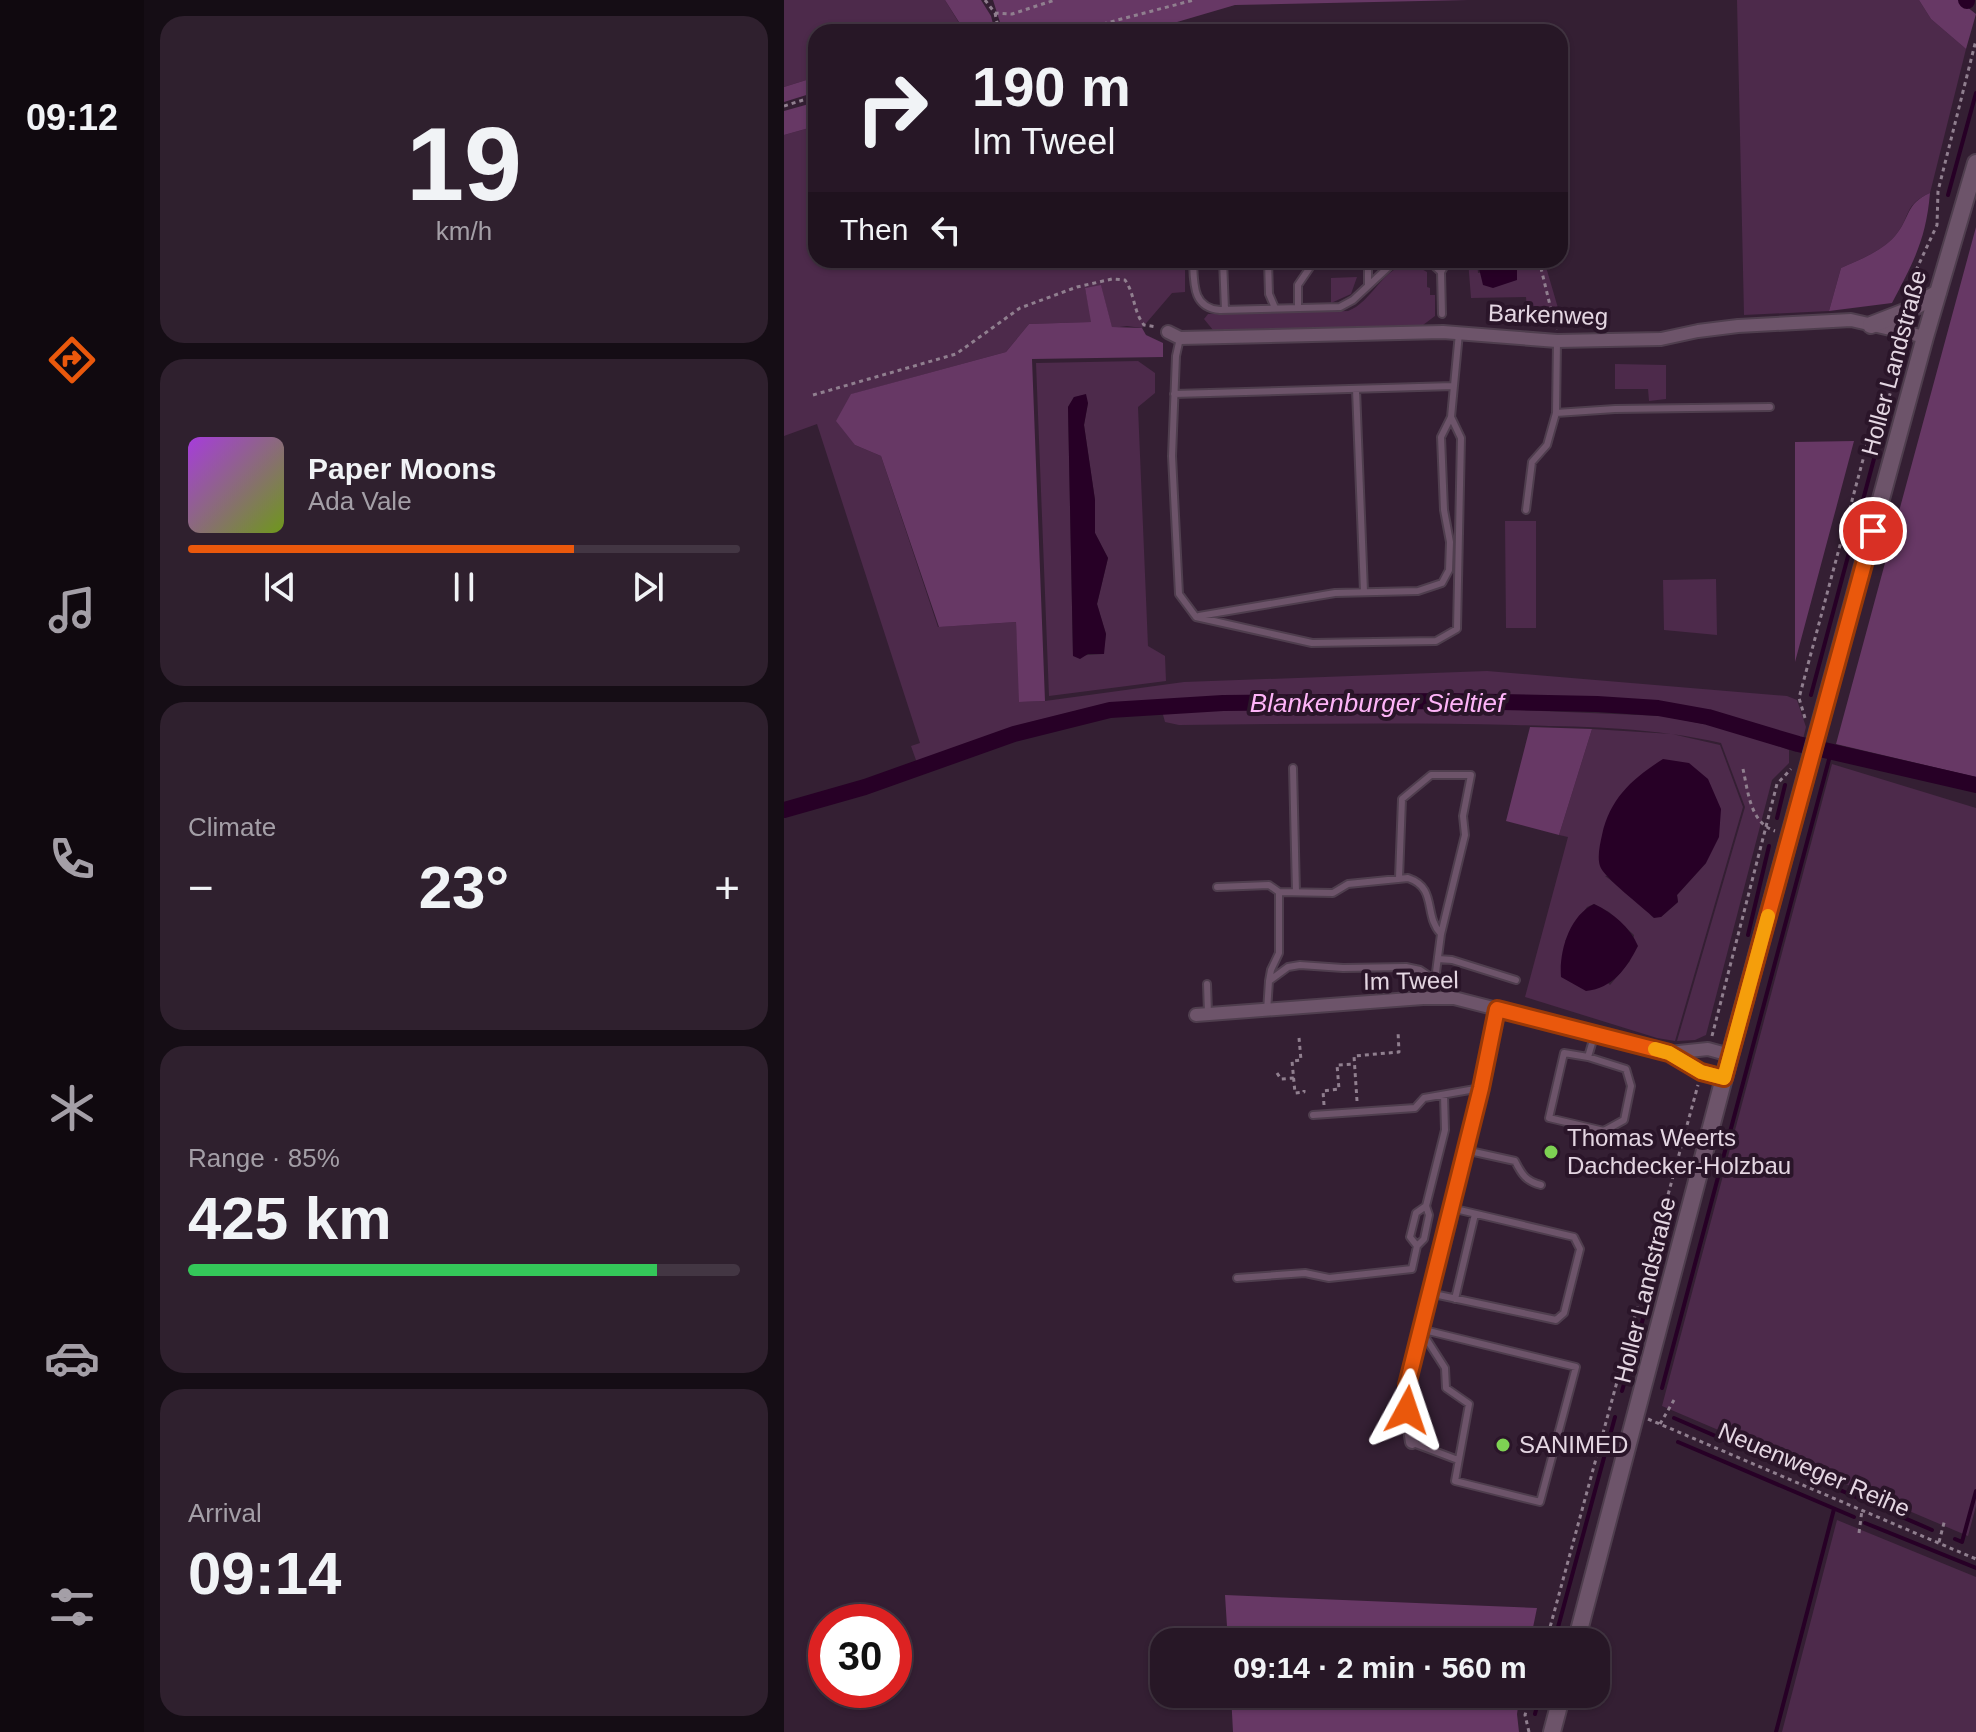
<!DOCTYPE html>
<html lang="en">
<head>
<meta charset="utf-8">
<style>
  :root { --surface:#271726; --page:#2f202e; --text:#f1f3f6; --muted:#a49fa7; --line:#433643; --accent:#ea580c }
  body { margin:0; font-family:Helvetica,sans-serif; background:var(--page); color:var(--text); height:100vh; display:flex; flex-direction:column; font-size:30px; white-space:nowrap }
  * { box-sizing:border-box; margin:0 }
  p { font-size:26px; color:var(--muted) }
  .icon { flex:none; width:44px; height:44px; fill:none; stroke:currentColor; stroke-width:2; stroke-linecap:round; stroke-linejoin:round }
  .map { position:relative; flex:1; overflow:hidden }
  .panel { display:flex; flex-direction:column; gap:16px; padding:16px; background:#150d15; width:640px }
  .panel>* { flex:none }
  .top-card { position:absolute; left:24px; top:24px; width:760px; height:244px; border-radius:24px; box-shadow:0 2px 6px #0004,0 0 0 2px var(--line); background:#271726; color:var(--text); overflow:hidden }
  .speed { position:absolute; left:24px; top:1604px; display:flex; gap:16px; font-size:40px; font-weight:700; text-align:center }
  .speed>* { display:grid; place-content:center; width:104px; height:104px; border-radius:50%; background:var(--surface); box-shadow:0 2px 6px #0004,0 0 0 2px var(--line); line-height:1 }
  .speed .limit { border:12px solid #d22; background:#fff; color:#111 }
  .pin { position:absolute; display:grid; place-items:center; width:68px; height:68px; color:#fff; margin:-34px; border:4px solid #fff; border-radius:50%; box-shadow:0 2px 8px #0007 }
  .me { position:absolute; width:88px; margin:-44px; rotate:5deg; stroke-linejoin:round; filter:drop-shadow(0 0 6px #0008) }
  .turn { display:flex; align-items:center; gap:28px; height:168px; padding:0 32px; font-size:36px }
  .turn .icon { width:104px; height:104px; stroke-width:2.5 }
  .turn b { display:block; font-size:56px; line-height:68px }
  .then { display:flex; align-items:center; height:76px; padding:0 32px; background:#0003; gap:16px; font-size:30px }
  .big { font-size:60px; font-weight:600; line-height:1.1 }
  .panel .card { flex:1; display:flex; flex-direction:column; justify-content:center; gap:12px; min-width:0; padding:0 28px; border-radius:24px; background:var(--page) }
  .panel .dial { align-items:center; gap:0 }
  .dial b { font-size:104px; line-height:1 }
  .song { display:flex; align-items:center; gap:24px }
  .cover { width:96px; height:96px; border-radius:12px; background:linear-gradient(135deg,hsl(280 70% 55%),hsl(80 70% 35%)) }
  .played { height:8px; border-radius:4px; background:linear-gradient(90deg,var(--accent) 70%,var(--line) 70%) }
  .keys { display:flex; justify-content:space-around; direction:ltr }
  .heat { display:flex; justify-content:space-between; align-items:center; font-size:44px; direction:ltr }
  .charge { height:12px; border-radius:6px; background:linear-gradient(90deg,#34c759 85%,var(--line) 0) }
  .trip { position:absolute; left:366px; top:1628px; width:460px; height:80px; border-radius:24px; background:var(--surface); box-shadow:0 2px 6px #0004,0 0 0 2px var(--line); font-weight:600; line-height:80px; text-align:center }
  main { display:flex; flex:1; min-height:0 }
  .dock { display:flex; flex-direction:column; width:144px; justify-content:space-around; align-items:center; background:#10090f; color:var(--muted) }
  .dock .icon { width:56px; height:56px }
  .dock .active { color:var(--accent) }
  .dock b { font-size:36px; color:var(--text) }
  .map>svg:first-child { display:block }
</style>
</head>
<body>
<main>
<nav class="dock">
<b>09:12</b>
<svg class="icon active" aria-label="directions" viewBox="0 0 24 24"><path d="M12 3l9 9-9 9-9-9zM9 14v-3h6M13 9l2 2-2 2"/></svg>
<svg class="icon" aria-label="music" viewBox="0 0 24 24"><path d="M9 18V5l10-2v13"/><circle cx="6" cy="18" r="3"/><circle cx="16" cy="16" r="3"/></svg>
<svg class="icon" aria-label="phone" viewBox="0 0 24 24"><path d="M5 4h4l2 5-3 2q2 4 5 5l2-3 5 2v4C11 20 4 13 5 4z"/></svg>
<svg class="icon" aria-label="climate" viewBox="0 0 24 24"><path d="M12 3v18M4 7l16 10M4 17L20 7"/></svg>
<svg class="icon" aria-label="car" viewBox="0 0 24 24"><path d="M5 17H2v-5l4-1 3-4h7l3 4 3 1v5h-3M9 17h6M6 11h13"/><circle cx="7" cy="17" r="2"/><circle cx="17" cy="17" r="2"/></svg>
<svg class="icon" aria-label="filters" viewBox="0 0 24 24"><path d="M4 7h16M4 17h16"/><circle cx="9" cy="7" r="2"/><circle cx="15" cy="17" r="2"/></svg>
</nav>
<section class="panel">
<div class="card dial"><b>19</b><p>km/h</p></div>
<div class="card">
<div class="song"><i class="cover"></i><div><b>Paper Moons</b><p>Ada Vale</p></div></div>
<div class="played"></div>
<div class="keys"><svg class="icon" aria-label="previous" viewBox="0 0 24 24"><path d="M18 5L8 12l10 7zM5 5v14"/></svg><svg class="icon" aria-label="pause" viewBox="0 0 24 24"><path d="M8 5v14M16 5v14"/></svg><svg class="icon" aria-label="next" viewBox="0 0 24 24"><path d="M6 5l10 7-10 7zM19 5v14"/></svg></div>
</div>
<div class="card"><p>Climate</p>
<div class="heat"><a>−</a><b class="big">23°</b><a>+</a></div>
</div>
<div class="card"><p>Range · 85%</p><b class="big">425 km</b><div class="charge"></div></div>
<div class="card"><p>Arrival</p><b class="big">09:14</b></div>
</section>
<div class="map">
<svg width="1192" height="1732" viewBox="0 0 1192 1732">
  <rect width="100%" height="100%" fill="#341f33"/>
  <path fill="#4d2a4b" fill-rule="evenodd" d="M0 0H161L180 31 32 32V77L0 87Z
    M953 0H1135L1147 19 1182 49 1146 193C1119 205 1127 217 1111 236 1098 251 1075 260 1057 268L1045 311 960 315Z
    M32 126V260H401V292L388 293 358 328 343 326 328 328 317 286 301 288 308 322 245 324 222 352 68 394 71 445 97 456 154 627 232 622 236 702 261 701 400 682 703 671 1003 696 1013 700 1022 727 1018 743 923 712 844 703 675 697 521 698 328 705 233 728 133 763 127 746 136 743 33 424 0 436V135Z
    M684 260H693L694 273 734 265 733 260H760L774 308 743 310 742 297 687 298Z
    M622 265 634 267 643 272V287L646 288V295H651V316L639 325 429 330 420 319 424 314 564 311C588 302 597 270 622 265Z
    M573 277 567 294 547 303V278Z
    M354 361 371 373V393L354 407 364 646 381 656 382 681 265 696 252 363ZM290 397 304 403 300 425 311 500V533L324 558 313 604 322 634 319 654 289 656 284 407Z
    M831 364 882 365V399L865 401 864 389H831Z
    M721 521H752V628H722Z
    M932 579 933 635 880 630 879 580Z
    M642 706 879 716 950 730 1005 750V763L988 780 922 1035 911 1040 893 1041 961 807 937 743C867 727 803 727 731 725 619 722 507 724 395 725L381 722 378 711Z
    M808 729 888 734 936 745 959 807 891 1041 873 1038 741 997 784 837 775 835ZM922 863 893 895 894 902 877 917 821 876ZM810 904 825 912 850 935 846 961 826 985 781 941 803 907Z
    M1048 764 1192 808V1506L1184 1536 878 1406Z
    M1053 1520 1192 1577V1732H998Z"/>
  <path fill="#673865" d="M161 0H197L207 16 211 32H177L180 30Z
    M209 0H684L451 5 359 32H219Z
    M1135 0H1174L1192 14 1182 49 1147 19Z
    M32 77V92L0 102V87Z
    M32 102V126L0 135V111Z
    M1146 193C1142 240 1129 263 1108 303L1045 311 1057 268C1075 260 1098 251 1111 236 1127 217 1121 204 1146 193Z
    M1192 227V777L1052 744Z
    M317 285 328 327 358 328 362 335 379 343V357L248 359 261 701 235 702 232 622 155 627 97 456 71 445 52 421 67 394 222 352 245 324 307 322 301 288Z
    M1070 441 1011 662V442Z
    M746 727 808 729 775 835 722 821Z
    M441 1595 753 1608 746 1642H444Z
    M447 1694H736L733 1714 735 1732H449Z"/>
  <path fill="#270026" d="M693 260H733V280L709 288 699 285Z
    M302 394 304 403 300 425 311 500V533L324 558 313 604 322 634 320 654H304L296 659 289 656 284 407 290 397Z
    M879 759 905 763 924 779 937 809 935 837 922 863 893 895 894 902 877 917 870 918C860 908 819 877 816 866 813 857 816 844 818 835 826 798 849 778 879 759Z
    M810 904C829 913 846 927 854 946 842 969 829 988 802 991L777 977C775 952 785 916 810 904Z"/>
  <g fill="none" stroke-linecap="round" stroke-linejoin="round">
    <path stroke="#270026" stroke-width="4" d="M1164 195 1192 93
      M1027 695 1091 455
      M993 818 1001 785
      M964 935 985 846
      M878 1388 1047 752
      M838 1391 874 1267
      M890 1418 1148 1530
      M894 1442 1070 1517
      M1081 1523 1192 1568
      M1171 1539 1178 1542 1192 1491
      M770 1642 831 1417
      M751 1714 756 1694
      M992 1732 1050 1509"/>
    <path stroke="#270026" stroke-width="16" d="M1182 0 1183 1
      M0 810 81 787 230 734 326 710 439 703 663 701 813 704 874 708 924 717 1014 744 1192 785"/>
    <defs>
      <path id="lane" d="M409 260C410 283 408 308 436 310L556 307 569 300 612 260
        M439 260 441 310
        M484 260 485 294 491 308
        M584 260V285
        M644 260 657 272
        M514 308V285L531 260
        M658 314 657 272 664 260
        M396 338 392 356 388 456 395 594 412 617 528 643 652 641 673 629 677 438 667 417
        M773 341 772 413 831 409 986 407
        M572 389 580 592
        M390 394 670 386
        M742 510 748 462 763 445 772 413
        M415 616 551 593 634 591 658 583 665 570 666 542 660 510 657 437 667 417 675 333
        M509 768 512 892
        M615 878 618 799 647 775H687L679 816 681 835 657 934 651 980 652 998
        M433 887 485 885 495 892
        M654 959 668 960 732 980
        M485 981 487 970 495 953V892L549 893 564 884 624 878C654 888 639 915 657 934
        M423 984 424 1013
        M483 1011 485 981 504 967 516 965 559 968 622 967 636 970 651 980
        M804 1057 780 1053 765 1118 820 1131 840 1120 847 1086 842 1069 804 1057 811 1033
        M529 1115 631 1108 640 1098 697 1088
        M681 1150 731 1161C738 1175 742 1181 757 1185
        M633 1246 626 1237 632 1213 642 1206
        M453 1278 521 1273 545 1278 628 1269 633 1246 640 1239 645 1215 642 1206 661 1130 660 1095
        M645 1293 772 1320 780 1313 796 1249 790 1237 667 1208
        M671 1299 691 1214
        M636 1329 792 1367 756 1502 671 1481 685 1404 662 1388 661 1368Z
        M629 1443 674 1460"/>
      <path id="street" d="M384 332 396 338 659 332 773 341 877 339 914 331 954 326 1067 320 1141 337
        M412 1015 639 998H670L885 1053 917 1072 940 1078
        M885 1053 924 1049 946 1055
        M628 1442 623 1410V1385L697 1088 713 1009"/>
      <path id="secondary" d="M1087 325 1123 311 1154 293
        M792 1642 946 1055 1141 337 1192 163
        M768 1732 778 1694"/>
    </defs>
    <use href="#lane" stroke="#4f3e4e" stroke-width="10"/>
    <use href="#street" stroke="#4f3e4e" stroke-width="16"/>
    <use href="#secondary" stroke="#4f3e4e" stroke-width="20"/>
    <path stroke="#907f8f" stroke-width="3" stroke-dasharray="4 4" stroke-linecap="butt" d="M201 0 211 13 228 14 271 0
      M211 13 215 32
      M288 32 410 0
      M0 106 32 96
      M755 260 772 330
      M1122 292 1153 225 1154 191 1192 40
      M29 395 172 354 236 308 293 287 328 279 341 280C351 294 349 311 360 325L373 327
      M1021 718 1015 698 1084 441 1101 412 1120 343
      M959 769C964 791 966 823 991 831
      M928 1036 993 784 1007 769
      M515 1038 517 1060 508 1061 511 1093 520 1092V1090
      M493 1073 497 1079 510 1078
      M573 1101 570 1056 615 1052 614 1031
      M540 1105 539 1091 555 1089 553 1065 570 1064
      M864 1419 1192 1559
      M876 1424 890 1400
      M1075 1533 1078 1510
      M1155 1542 1161 1519
      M762 1642 914 1085
      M745 1732 741 1715 747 1694"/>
    <use href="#lane" stroke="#6d546a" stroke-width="6"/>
    <use href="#street" stroke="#6d546a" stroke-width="12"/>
    <use href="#secondary" stroke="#6d546a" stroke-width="16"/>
  </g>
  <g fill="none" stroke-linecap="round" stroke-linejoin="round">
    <defs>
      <path id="route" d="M623 1410V1385L697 1088 713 1009 885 1053 917 1072 940 1078 1089 531"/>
    </defs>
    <use href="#route" stroke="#983908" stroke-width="20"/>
    <use href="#route" stroke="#ea580c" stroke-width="14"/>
    <path stroke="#f59e0b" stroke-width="14" d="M871 1049 885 1053 917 1072 940 1078 984 916"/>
  </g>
  <g fill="#7ed153" stroke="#2a1529" stroke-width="3">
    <circle cx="767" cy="1152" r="8"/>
    <circle cx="719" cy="1445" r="8"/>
  </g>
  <g text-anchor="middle" stroke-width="8" stroke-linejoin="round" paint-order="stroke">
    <g font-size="24" fill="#e4d6e2" stroke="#2a1529">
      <text transform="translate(764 315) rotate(2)" y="8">Barkenweg</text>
      <text transform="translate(1110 363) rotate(-75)" y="8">Holler Landstraße</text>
      <text transform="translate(627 981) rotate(-1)" y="8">Im Tweel</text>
      <text transform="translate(861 1290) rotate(-76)" y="8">Holler Landstraße</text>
      <text transform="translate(1030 1470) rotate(23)" y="8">Neuenweger Reihe</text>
    </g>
    <g font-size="24" fill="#e4d6e2" stroke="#2a1529" text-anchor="start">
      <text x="783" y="1146">Thomas Weerts<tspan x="783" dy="28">Dachdecker-Holzbau</tspan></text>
      <text x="735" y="1453">SANIMED</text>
    </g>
    <g font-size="26" font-style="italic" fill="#feb4f8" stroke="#2a1529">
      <text x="593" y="712">Blankenburger Sieltief</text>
    </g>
  </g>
</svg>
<div class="speed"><div class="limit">30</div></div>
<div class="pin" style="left:1089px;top:531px;background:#d93025"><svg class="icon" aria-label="arrive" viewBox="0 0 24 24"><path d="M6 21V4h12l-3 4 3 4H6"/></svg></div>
<svg class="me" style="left:623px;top:1410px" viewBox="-20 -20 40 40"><path d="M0-17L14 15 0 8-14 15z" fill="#ea580c" stroke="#fff" stroke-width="4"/></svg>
<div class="trip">09:14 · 2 min · 560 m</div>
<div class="top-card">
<div class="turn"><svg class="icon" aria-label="right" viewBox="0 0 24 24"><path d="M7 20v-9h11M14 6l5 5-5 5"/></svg><div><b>190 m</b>Im Tweel</div></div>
<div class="then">Then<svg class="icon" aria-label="left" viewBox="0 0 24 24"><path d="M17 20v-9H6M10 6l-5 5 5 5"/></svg></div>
</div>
</div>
</main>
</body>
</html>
